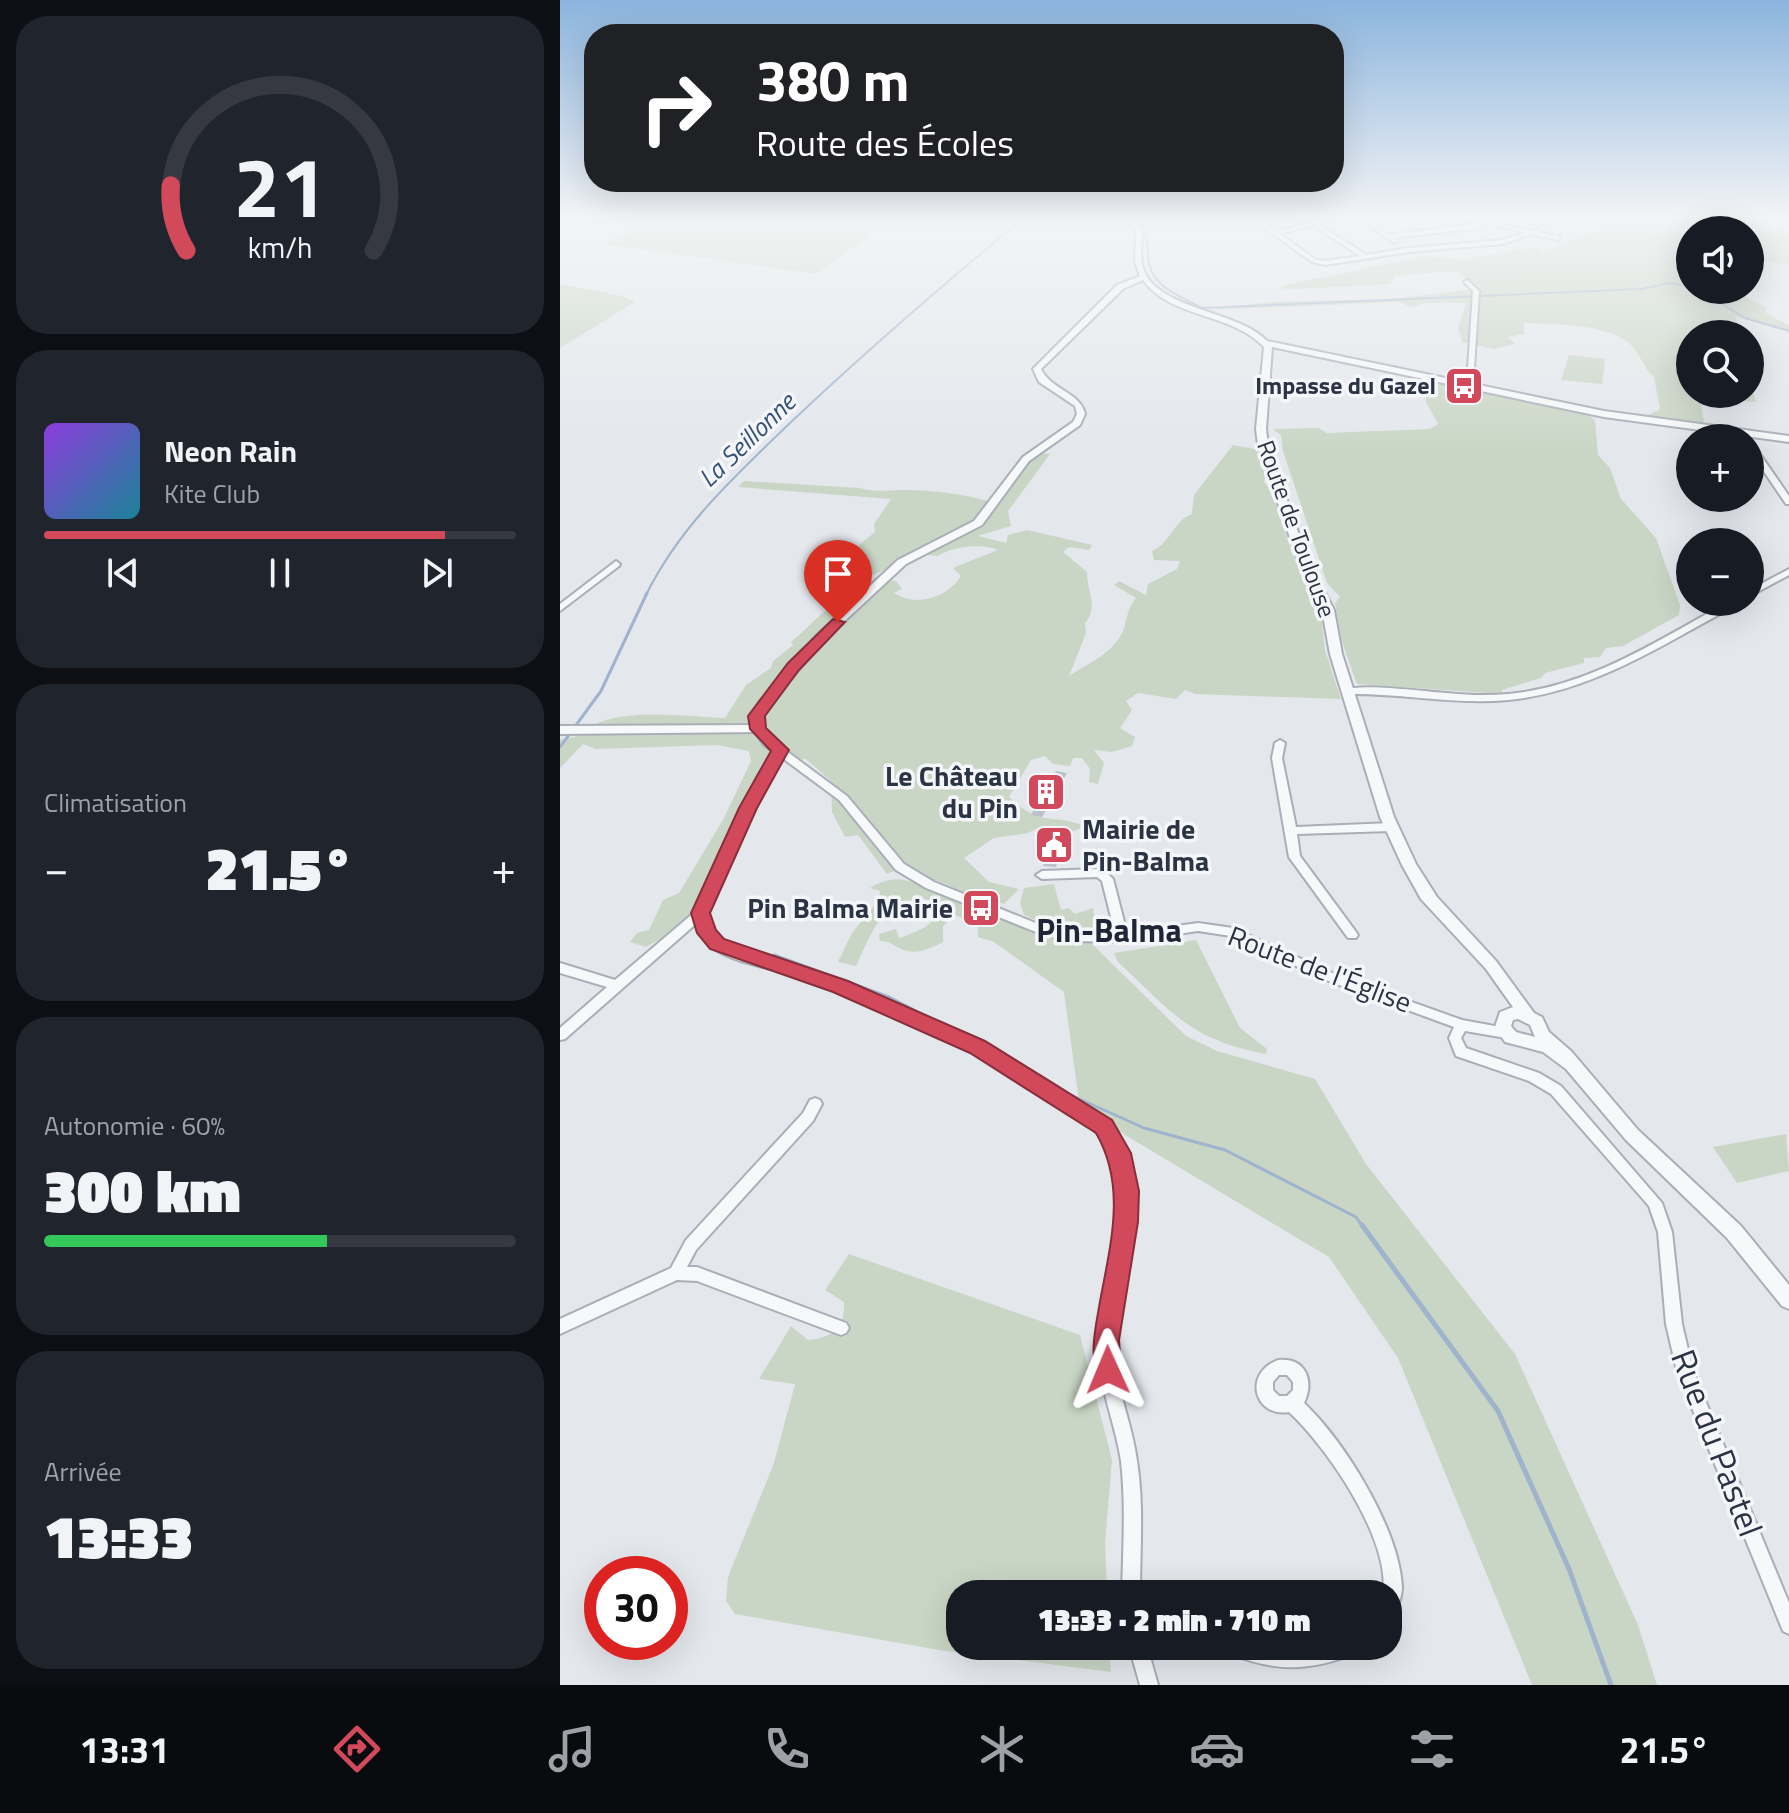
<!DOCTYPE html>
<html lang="fr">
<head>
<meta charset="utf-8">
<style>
  :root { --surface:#171b24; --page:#20242c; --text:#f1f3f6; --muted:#9ea1a6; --line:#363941; --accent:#d1495b }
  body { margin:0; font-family:"Titillium Web",sans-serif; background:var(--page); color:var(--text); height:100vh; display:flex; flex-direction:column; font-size:30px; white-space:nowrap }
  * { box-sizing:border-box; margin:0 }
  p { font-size:26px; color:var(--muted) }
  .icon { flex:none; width:44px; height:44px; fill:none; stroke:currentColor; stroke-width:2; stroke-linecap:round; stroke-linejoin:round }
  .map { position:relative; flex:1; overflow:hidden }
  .sheet { display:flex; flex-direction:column; gap:16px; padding:16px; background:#0d0f14; width:560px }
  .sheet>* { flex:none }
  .banner { position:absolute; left:24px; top:24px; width:760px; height:168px; border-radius:32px; box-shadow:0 8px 32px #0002; background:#202124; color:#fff; overflow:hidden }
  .fabs { position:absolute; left:1116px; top:216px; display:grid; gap:16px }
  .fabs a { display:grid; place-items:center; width:88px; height:88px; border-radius:50%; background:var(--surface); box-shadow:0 8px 32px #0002; font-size:40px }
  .speed { position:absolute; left:24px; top:1556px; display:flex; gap:16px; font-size:40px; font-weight:700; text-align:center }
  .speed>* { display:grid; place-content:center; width:104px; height:104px; border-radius:50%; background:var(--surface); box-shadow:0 8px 32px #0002; line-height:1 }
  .speed .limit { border:12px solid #d22; background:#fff; color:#111 }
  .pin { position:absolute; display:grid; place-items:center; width:68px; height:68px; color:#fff; margin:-82px -34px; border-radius:50% 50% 50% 0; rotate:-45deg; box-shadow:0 0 8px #0007 }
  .pin .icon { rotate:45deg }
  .me { position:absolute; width:88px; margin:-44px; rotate:359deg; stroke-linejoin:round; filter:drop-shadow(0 0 6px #0008) }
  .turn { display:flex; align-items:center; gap:28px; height:168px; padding:0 40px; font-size:36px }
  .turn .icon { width:104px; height:104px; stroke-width:2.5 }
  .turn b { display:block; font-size:56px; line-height:68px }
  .big { font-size:60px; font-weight:800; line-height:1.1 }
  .sheet .widget { flex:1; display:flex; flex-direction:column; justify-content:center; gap:12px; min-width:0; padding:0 28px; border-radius:32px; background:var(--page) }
  .sheet .dial { align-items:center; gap:0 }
  .dial svg { height:208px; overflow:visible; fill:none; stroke:var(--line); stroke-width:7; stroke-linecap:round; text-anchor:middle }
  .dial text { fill:var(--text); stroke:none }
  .song { display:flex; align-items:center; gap:24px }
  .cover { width:96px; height:96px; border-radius:12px; background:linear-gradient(135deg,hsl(270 70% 55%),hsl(190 70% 35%)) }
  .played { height:8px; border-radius:4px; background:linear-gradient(90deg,var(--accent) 85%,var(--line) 85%) }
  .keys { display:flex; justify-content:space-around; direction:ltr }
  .heat { display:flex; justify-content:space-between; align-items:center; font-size:44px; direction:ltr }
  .charge { height:12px; border-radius:6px; background:linear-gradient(90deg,#34c759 60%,var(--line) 0) }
  .trip { position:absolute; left:386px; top:1580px; width:456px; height:80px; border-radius:32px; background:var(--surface); box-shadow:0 8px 32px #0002; font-weight:800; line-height:80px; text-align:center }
  .menu { display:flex; height:128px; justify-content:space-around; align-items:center; background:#090b0e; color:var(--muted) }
  .menu .icon { width:56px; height:56px }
  .menu .selected { color:var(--accent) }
  .menu b { font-size:36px; color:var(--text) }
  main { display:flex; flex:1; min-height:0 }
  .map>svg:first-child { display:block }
</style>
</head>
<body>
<main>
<section class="sheet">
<div class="widget dial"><svg viewBox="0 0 100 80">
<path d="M14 69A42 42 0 1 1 86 69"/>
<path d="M14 69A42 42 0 0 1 8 44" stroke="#d1495b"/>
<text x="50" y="56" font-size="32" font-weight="700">21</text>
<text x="50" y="72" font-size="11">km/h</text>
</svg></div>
<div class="widget">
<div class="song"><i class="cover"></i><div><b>Neon Rain</b><p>Kite Club</p></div></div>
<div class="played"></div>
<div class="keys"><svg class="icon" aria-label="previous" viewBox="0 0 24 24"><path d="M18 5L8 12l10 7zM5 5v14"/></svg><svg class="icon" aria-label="pause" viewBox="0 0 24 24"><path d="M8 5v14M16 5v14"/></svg><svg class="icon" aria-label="next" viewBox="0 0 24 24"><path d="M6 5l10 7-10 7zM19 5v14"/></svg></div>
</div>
<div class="widget"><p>Climatisation</p>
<div class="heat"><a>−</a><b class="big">21.5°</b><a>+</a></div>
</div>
<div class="widget"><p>Autonomie · 60%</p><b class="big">300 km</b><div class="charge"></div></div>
<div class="widget"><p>Arrivée</p><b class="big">13:33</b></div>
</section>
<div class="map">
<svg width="1229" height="1685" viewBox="0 0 1229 1685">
  <rect width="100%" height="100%" fill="#e4e7ec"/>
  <path fill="#c9d6c5" d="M103 216H311L308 237 256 274 44 244Z
    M1063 216H1141L1174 230 1229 229V265L1190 258V230H1130V290H1172L1207 308 1205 312 1229 326V330L1176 317 1179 334H1130V394H1190V382L1196 402 1140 397 1145 428 1081 419 1100 409 1094 377C1083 368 1082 356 1069 343 1047 324 992 324 964 323V334L947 337 955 344 934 349 902 342 898 328 906 303H865L851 307 839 302 648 310 709 302 831 299 917 289 897 271 835 276 830 284 720 290 725 285 859 257 906 259 975 247 984 252Z
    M0 284 62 296 75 302 0 348Z
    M1009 355 1045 359 1042 384 1001 380Z
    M879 380 1025 413 1035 420 1038 455 1050 468 1061 499 1096 538 1120 605 1119 615 1063 646 1046 648 1040 657 1024 658V663L985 673 981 678 942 690V694L797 684 781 639 775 603 780 597 767 583 723 451 721 435 713 429 758 428 767 433 870 429 878 424 866 402 865 382Z
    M673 445 700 450 706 473 704 482 712 492 732 553 761 615 765 650 781 699 635 694 625 690 616 699 578 693 566 701 572 710 560 728 575 737 572 746 552 752 534 750 544 763 538 784 529 782 530 769 522 758H513L510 766 493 764 485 756 471 760 449 797C484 829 487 812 525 826L514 831 482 826 468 833 434 838 404 858 429 882 459 889 444 904 429 900 424 907 470 932 529 941 626 1036 657 1051 755 1079 806 1164 955 1354 1078 1625 1097 1685H972L838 1358 769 1257 520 1108 504 992 434 942 418 937V924L395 915 383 926V942C371 948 358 955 344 950 334 947 332 941 320 941L319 934 336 929 339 938C359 931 374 926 382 906L355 895 349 903C323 898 306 945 296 966L278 962 292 933 319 900 320 891 310 888C343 868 355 888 388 894L391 886 362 875 330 850 334 871 327 874 298 835 285 837 272 812 271 781 246 759 224 760 215 766 140 916 86 947 70 942 77 933 89 930 103 900 119 893 164 818 191 761 189 751 157 745 35 749 23 744 0 768V740L23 735C45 704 128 717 165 718L186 685 211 668 213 661 233 645 231 642C260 618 277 590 318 590L327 580 336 581 342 589 334 593C356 608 388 597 401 576L393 568 438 550C422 543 392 546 378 556L351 553 328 569 292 583 288 577 301 552 299 545 315 532 314 524 331 499 178 487 184 481 300 488C316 493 327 490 343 490 373 490 404 494 432 502 451 488 458 468 475 453L490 454 448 511 451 526 418 536 446 543 448 535 467 530 532 545 529 550 509 547 503 552 527 572C527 593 539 606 525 623L526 633 509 676C530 662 555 653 564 628 568 616 567 609 576 598L554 585 559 581 586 595 588 584 617 569 620 561 594 560 592 551C611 543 613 521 632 514L634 495Z
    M494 884 501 910 509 908 515 914 533 908 536 933 496 929 464 915 460 903 464 888Z
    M636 940 680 1028 707 1049 706 1054C630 1040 613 1013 558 962L554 953Z
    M1226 1134 1229 1171 1177 1183 1153 1147Z
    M289 1254 520 1335 552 1460 545 1543 547 1594H400V1646H549L551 1672 379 1650 175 1614 166 1601 168 1577 214 1463 235 1384 199 1379 231 1326 248 1340C271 1339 286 1327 284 1302L265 1290Z"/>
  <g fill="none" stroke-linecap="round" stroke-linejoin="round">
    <path stroke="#9fb4cc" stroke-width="2" d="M578 218C587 230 587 239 588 254 588 286 618 295 642 308L1081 289 1110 283 1130 287
      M1139 290 1185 318 1229 331
      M86 595C120 526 174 477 229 424 306 351 385 283 466 216"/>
    <path stroke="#9fb4cc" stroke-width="3" d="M0 747 41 691 87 593
      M214 955 329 997 439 1054
      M504 1092 584 1128 665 1150 796 1217 803 1227"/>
    <path stroke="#9fb4cc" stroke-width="5" d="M802 1225 938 1411 1009 1569 1051 1685"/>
  </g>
  <path fill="#bbc0ca" d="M496 771 507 773 482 817 471 815 477 804 469 803 482 779 491 781Z
    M492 828 505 829 496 867 483 866Z"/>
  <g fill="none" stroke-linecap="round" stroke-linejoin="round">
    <defs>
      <path id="minor" d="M562 216H584L560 219Z
        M598 216H694L691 218H601Z
        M696 216H700L703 222 717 232 774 216H781L758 224 806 255 849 248 942 240 966 233 927 224 912 229 833 238 837 241 834 243 808 225 837 216H844L815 225 829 235 920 223 902 219 904 216 927 221 947 216H954L934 223 972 231 1019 216H1026L978 232 1000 237 998 240 972 234 943 244 849 252 765 265 752 262 699 224ZM753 225 800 256 765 261 756 260 720 234Z
        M1169 216H1193L1190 218Z
        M907 280 919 291 913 384 910 386 907 384 913 291 904 282Z
        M1190 444H1193L1229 496V504H1226L1190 451Z
        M56 561 60 564 59 566 0 611V604Z
        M1229 569V575L1190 596V590Z
        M1168 602H1178C1165 613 1146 621 1131 630 1074 662 1014 694 948 700 895 705 841 693 788 694L783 691C799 682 865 692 886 693 907 695 928 696 948 694 1028 687 1099 640 1168 602Z
        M198 726C205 729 207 736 212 741 216 745 222 747 225 750L287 796 344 864 374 882 483 926 509 933H555L542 881 537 877 482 879 476 875 482 871 540 869 544 870 553 879 567 933 638 923 673 928 779 976 902 1020 951 1029 952 1033 951 1037 946 1038 905 1031 901 1038 906 1048 979 1073 1001 1086 1102 1203 1112 1232 1122 1324 1133 1371 1229 1603V1634L1223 1631 1117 1371 1106 1324 1098 1232 1089 1206 991 1094 969 1081 896 1056 889 1038 894 1027 771 982 671 936 638 931 562 942 509 941 476 932 366 888 336 870 279 800 221 757 193 808 147 913C150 923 152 933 160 940 182 958 224 961 251 971 320 995 539 1086 566 1152 590 1212 561 1277 555 1337 551 1379 572 1420 577 1461 584 1505 580 1550 580 1594H562C563 1550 566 1505 561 1461 555 1420 535 1379 539 1337 546 1279 574 1216 554 1158 531 1095 310 1002 245 978 216 968 180 966 153 948 145 942 141 932 138 922L5 1039 0 1040V1028L47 987 0 973V963L55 980 136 911 183 808 214 752 204 745 193 729Z
        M720 740 725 743 722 758 736 827 831 823 836 827 831 831 737 834 740 856 796 932 798 935 796 938H788L729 857 712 758 715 743Z
        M255 1098 260 1100 262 1104 253 1121 136 1250 127 1267H137L286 1323 289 1328 286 1333 281 1335 137 1281 117 1280 0 1334V1319L111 1268 126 1240 243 1113 250 1100Z
        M718 1360C745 1357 755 1380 744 1403 785 1442 839 1529 842 1587 842 1596 838 1607 834 1616L828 1619V1594H823C831 1540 767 1447 729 1412 695 1418 682 1374 718 1360ZM719 1375H727L733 1382V1390L727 1396H719L713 1390V1382Z
        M569 1646H587L598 1685H580Z
        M666 1646H703L732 1649 761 1646H798L796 1653C749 1672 715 1672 668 1653Z"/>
      <path id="tertiary" d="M561 216H568L582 230C583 242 579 256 583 268 596 310 678 310 707 341L1044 411 1229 436V442L1044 417 712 347 706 429 708 445 748 561 774 610 782 654 834 817 856 864 877 897 936 961 974 1013 982 1017 989 1032 1011 1051 1078 1130 1181 1226 1229 1285V1309L1222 1306 1167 1238 1066 1140 1006 1069 983 1052 945 1042 935 1027 940 1012 953 1007 926 969 861 899 842 865 820 817 770 654 762 610 738 561 698 445 696 429 704 347C671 312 611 319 583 280L563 289 481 369C491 390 520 392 525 414L520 425 469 461 422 525 346 564 264 640 208 706 203 716 202 732 0 734V726L191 725V716L199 702 256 636 338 560 414 521 463 457 513 422 517 414 515 406 479 382 473 369 557 285 580 276 575 262 576 231ZM958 1019 970 1025 975 1037 956 1032 951 1026 953 1020Z"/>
    </defs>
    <use href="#minor" stroke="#a9aeb7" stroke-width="4"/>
    <use href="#tertiary" stroke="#a9aeb7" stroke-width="4"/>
    <use href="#minor" fill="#f7f8fa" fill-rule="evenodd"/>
    <use href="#tertiary" fill="#f7f8fa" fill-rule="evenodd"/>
  </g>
  <linearGradient id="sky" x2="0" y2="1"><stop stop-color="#8bb4dd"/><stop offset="0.48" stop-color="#f3f4f6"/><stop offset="1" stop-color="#f3f4f6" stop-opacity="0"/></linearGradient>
  <rect width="1229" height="452" fill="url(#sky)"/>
  <path fill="#d1495b" stroke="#882f3b" stroke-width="2" d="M273 619 285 622 239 670 205 716 206 728 229 750 197 808 150 913 156 930 164 939 288 981 425 1041 552 1120 571 1153 579 1191 578 1222 559 1340 561 1370 557 1379 548 1383 539 1379C530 1358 534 1335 538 1313 548 1252 569 1190 536 1133L410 1053 273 992 150 949 137 933 131 913 179 808 211 751 190 729 188 716 228 663Z"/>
  <defs>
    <symbol id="bus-square" viewBox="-11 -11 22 22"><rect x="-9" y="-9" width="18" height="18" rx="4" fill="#d1495b" stroke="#f4f6f9"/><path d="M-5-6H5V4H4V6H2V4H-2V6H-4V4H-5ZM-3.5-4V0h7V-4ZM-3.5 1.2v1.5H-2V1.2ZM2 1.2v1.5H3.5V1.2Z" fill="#fff"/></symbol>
    <symbol id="building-square" viewBox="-11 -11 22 22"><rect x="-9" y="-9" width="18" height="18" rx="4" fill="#d1495b" stroke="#f4f6f9"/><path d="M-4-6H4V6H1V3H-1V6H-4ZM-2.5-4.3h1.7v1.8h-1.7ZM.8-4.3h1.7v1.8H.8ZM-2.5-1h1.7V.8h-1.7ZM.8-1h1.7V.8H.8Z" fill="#fff"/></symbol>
    <symbol id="civic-square" viewBox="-11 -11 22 22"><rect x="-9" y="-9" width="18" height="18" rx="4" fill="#d1495b" stroke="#f4f6f9"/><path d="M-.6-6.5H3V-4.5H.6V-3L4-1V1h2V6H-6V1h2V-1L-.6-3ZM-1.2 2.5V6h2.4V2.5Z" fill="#fff"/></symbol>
  </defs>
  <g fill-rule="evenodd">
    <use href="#bus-square" x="882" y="364" width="44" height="44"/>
    <use href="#building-square" x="464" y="770" width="44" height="44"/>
    <use href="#civic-square" x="472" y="823" width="44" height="44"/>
    <use href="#bus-square" x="399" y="886" width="44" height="44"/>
  </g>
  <g text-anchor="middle" stroke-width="7" stroke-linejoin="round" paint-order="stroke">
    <g font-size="24" font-weight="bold" fill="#2b3445" stroke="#f4f6f9" text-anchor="end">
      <text x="876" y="394">Impasse du Gazel</text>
    </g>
    <g font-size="24" fill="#2b3445" stroke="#f4f6f9">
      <text transform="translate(736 529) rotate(70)" y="8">Route de Toulouse</text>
    </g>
    <g font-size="26" font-style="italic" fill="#34527a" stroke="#f4f6f9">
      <text transform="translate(187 440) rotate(-44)" y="9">La Seillonne</text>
    </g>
    <g font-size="28" font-weight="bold" fill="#2b3445" stroke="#f4f6f9" text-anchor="end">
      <text x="458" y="786">Le Château<tspan x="458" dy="32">du Pin</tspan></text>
      <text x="522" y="839" text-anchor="start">Mairie de<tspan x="522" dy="32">Pin-Balma</tspan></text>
      <text x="393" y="918">Pin Balma Mairie</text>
    </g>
    <g font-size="28" fill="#2b3445" stroke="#f4f6f9">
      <text transform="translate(760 969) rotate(21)" y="10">Route de l'Église</text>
    </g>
    <g font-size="32" font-weight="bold" fill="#1d2536" stroke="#f4f6f9">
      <text x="549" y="942">Pin-Balma</text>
    </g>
    <g font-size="34" fill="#2b3445" stroke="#f4f6f9">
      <text transform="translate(1157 1443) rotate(69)" y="12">Rue du Pastel</text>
    </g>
  </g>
</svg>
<div class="fabs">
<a><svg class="icon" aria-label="sound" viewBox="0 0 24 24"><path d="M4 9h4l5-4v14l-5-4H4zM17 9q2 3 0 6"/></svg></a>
<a><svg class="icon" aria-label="search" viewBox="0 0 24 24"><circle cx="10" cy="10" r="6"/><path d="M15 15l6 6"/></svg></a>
<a>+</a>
<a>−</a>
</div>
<div class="speed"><div class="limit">30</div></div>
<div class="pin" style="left:278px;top:622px;background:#d93025"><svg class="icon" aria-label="arrive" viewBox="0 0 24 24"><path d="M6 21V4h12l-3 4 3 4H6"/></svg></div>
<svg class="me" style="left:548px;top:1370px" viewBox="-20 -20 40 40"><path d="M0-17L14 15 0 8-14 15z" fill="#d1495b" stroke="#fff" stroke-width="4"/></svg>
<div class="trip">13:33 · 2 min · 710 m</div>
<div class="banner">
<div class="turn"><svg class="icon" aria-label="right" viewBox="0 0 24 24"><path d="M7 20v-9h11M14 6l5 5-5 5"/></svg><div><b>380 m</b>Route des Écoles</div></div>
</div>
</div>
</main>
<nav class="menu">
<b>13:31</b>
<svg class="icon selected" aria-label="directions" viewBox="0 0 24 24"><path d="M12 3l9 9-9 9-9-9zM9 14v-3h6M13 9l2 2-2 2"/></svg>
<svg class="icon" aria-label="music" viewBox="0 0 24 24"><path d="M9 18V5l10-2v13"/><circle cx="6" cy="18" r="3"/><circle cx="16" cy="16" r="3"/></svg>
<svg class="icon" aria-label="phone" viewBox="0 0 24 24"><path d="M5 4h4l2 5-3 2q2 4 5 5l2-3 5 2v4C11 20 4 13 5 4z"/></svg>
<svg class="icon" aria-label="climate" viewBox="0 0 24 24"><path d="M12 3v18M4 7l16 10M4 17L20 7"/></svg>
<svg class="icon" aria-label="car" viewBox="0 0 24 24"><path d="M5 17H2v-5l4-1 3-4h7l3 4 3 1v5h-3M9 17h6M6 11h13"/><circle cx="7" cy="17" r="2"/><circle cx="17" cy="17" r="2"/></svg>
<svg class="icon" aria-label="filters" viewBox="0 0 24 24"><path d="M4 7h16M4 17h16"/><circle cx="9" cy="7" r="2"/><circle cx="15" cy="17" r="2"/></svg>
<b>21.5°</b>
</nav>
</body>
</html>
